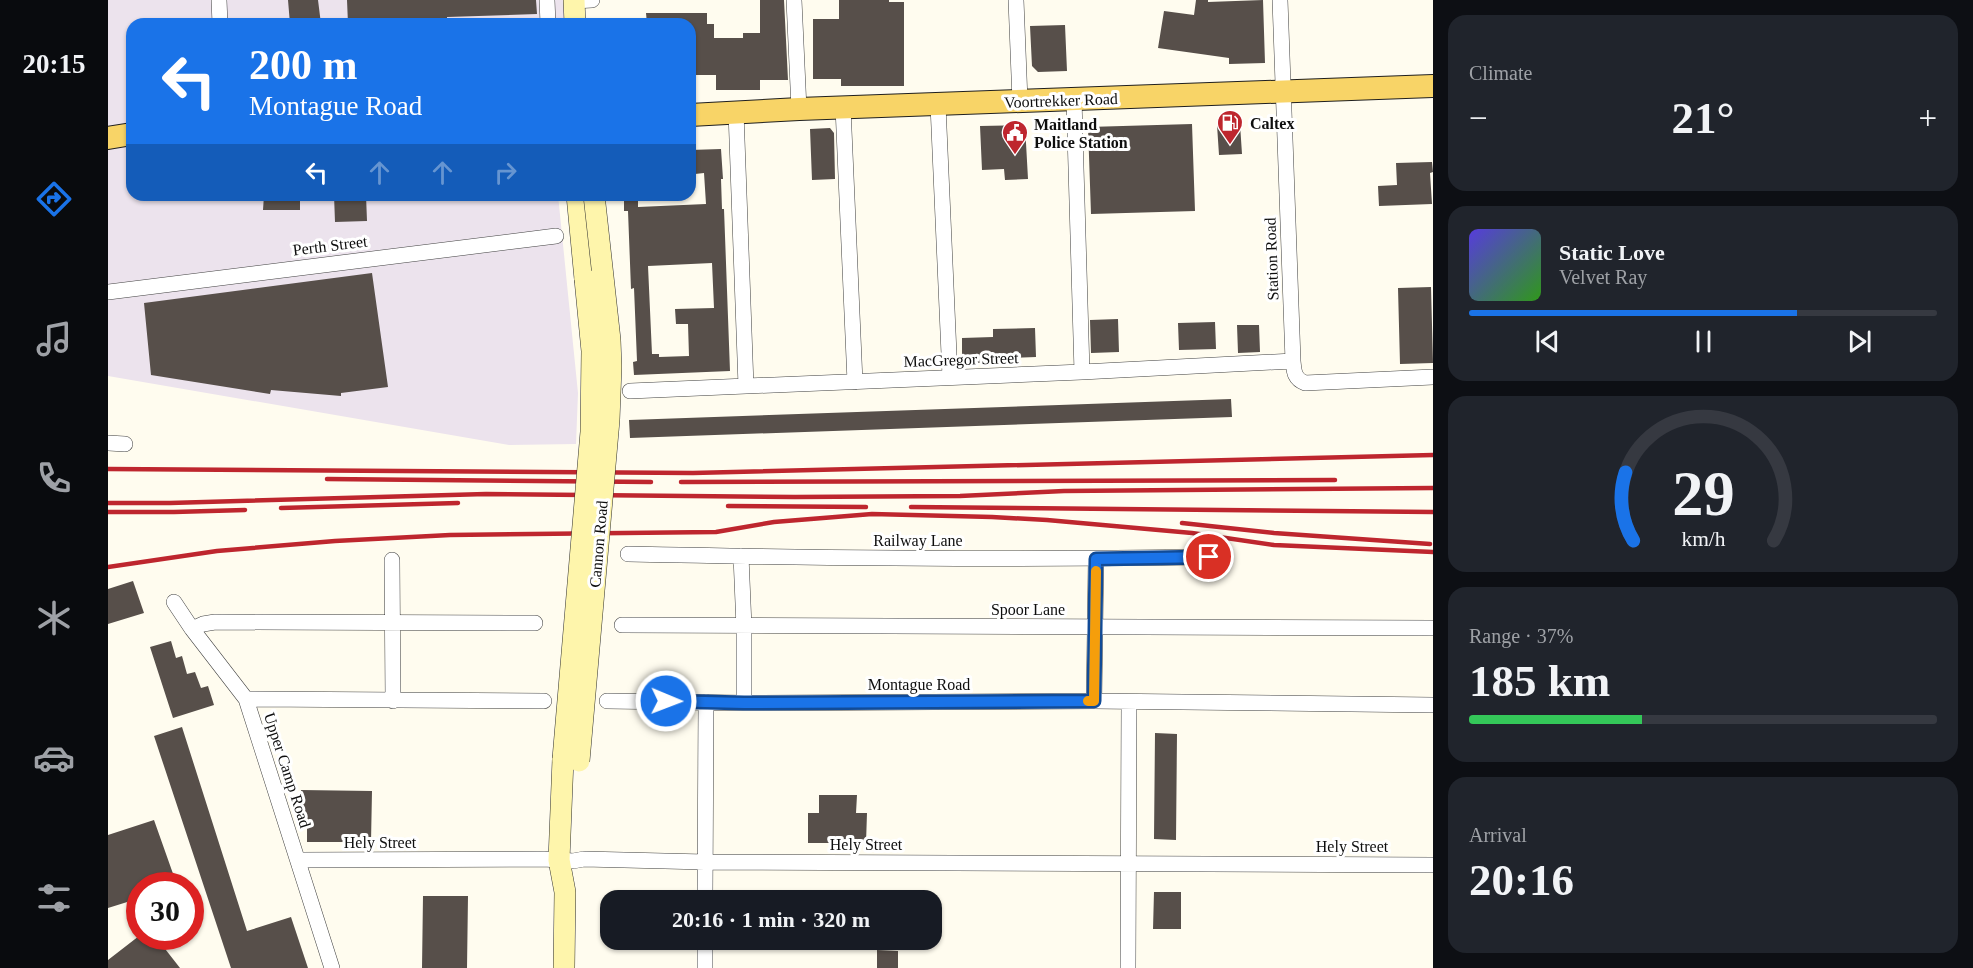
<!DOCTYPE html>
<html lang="en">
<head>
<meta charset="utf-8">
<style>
  :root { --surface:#171b24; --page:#20242c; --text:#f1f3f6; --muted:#9ea1a6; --line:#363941; --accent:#1a73e8 }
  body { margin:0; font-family:"Times New Roman",serif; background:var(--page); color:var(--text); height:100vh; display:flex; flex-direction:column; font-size:22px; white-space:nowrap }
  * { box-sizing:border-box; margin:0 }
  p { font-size:20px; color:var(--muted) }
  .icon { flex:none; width:33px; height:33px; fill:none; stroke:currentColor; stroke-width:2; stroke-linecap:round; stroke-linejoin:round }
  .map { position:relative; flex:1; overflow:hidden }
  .sheet { display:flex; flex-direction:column; gap:15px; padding:15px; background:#0d0f14; width:540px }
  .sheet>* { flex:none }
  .top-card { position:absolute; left:18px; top:18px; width:570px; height:183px; border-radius:18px; box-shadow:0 2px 4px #0004; background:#1a73e8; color:#fff; overflow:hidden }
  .speed { position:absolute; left:18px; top:872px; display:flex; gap:12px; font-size:30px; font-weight:700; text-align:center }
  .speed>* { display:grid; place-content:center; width:78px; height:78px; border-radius:50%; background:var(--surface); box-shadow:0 2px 4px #0004; line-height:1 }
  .speed .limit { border:9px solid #d22; background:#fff; color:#111 }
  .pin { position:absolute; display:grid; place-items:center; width:51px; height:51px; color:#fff; margin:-26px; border:3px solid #fff; border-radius:50%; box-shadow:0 2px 6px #0007 }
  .me { position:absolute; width:66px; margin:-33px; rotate:91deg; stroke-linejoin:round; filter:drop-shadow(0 0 4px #0008) }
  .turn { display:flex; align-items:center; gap:21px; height:126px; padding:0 24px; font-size:27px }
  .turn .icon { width:78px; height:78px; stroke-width:2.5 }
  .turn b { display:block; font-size:42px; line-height:51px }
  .lanes { display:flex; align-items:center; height:57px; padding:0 24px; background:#0003; justify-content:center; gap:30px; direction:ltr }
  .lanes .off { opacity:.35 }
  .big { font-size:45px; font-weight:700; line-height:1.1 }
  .sheet .card { flex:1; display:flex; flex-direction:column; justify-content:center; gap:9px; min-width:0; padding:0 21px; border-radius:18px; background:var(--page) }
  .sheet .dial { align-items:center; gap:0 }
  .dial svg { height:156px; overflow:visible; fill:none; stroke:var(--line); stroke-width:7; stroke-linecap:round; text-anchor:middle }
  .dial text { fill:var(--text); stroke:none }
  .song { display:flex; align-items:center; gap:18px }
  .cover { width:72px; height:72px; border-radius:9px; background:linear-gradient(135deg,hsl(250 70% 55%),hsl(110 70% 35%)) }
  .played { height:6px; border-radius:3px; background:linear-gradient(90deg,var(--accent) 70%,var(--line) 70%) }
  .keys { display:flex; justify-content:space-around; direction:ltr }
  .heat { display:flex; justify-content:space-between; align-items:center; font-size:33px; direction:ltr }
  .charge { height:9px; border-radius:4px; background:linear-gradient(90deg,#34c759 37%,var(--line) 0) }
  .trip { position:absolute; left:492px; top:890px; width:342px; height:60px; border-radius:18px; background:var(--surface); box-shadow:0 2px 4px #0004; font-weight:700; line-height:60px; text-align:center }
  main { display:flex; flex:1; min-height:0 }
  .dock { display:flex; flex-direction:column; width:108px; justify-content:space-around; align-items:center; background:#090b0e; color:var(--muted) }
  .dock .icon { width:42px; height:42px }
  .dock .active { color:var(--accent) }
  .dock b { font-size:27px; color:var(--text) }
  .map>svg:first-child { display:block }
</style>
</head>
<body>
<main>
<nav class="dock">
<b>20:15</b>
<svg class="icon active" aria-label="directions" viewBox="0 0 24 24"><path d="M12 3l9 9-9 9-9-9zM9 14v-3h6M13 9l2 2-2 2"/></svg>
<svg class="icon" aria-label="music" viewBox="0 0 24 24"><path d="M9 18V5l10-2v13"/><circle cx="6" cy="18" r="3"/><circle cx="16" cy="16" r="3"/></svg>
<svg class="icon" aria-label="phone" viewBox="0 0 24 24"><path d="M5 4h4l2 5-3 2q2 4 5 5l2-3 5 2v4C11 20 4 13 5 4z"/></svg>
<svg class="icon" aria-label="climate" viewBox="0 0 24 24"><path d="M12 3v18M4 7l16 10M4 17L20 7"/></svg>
<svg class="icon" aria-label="car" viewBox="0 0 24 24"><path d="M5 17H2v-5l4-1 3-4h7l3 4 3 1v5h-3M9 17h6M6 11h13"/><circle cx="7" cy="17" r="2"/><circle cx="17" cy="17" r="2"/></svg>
<svg class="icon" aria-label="filters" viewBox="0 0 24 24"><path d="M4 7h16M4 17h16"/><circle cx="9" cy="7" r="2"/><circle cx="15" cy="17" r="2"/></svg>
</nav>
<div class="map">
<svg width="1325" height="968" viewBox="0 0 1325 968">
  <rect width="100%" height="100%" fill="#fffcef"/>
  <path fill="#ece3ed" d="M0 0H484L466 1 467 24H24V195H450L470 393 468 444 401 445 0 376Z"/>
  <path fill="#574f4a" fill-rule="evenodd" d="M180 0H210L213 24H182Z
    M239 0H428L429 14 339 17V21L240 24Z
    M652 0H676L680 80H652V90H608V75H582V24H539L538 13H599V24H606V38H635V33H652Z
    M731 0H781V2H796V86H733V79H705V19H731Z
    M1088 0H1100V2L1155 0 1157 63 1121 64V58L1050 48 1056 11 1086 15Z
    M957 25 959 71 930 72 924 66 922 26Z
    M1084 124 1087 211 983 214 980 127Z
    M1132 124 1134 154 1111 155 1109 125Z
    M917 125 920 179 897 180 896 169 874 170 872 126Z
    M722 128 726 133 727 179 704 180 702 129Z
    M613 149 615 179H613L614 209H616L622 371 526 375 525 362 529 361 526 288 523 289 520 211H516V200L530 199V207L598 204 596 173 587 174V166H582V150ZM604 263 606 308 567 309 568 324H580L581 356 551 357V354H544L540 266Z
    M1324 162 1325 172 1322 173 1324 204 1271 206 1270 186 1289 185 1288 163Z
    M156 195H192V210H155Z
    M226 195H258L259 221 227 222Z
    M264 273 280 387 233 393V396L163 390 162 394 43 375 36 303Z
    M1323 287 1325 363 1292 364 1290 288Z
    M1010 319 1011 352 983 353 982 320Z
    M1107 322 1108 349 1071 350 1070 323Z
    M1129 325H1151L1152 352 1130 353Z
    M927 328 928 357 878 359V363H854V338L885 337V329Z
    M1123 399 1124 417 522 438 521 420Z
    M25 581 36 613 0 624V589Z
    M63 641 68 658 74 656 79 674 87 672 93 688 100 686 106 705 65 718 42 647Z
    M74 727 139 931 183 917 200 968H123L46 736Z
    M1047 733 1069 734 1068 840 1046 839Z
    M193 790 264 791 263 842H199V822H193Z
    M711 795H749L748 813H759L758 843H700V813H711Z
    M46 820 69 885H32V898L0 908V835Z
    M1046 892H1073V929H1045Z
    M315 896H360L359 968H314Z
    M31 936H47L72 968H0V960Z
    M769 950 790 951V968H769Z"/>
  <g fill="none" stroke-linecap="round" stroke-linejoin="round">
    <defs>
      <path id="street" d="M111 0 112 24
        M439 0 440 24
        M686 0 691 109
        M908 0 912 101
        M1172 0 1185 361C1186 371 1186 379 1197 383L1325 377
        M466 1 484 0
        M966 99 974 372
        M830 105 842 377
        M735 107 747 382
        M628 112 638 386
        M0 292 448 236
        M522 391 974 372 1185 361
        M0 443 17 444
        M520 554C713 558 907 560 1101 557
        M633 556 636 627V703
        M284 560 285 701
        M66 602 84 629 138 699 224 968
        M514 625 1325 628
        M84 629 95 624 107 622 427 623
        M138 699 436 701
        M499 701 636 703 986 701 1325 705
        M986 701 988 559
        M191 860 436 859 465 861 476 859 597 862 1325 865
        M597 900 598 702
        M597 968V939
        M1020 968 1021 702"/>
      <path id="secondary" d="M466 0 467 24
        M469 195 477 279
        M455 759 451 860 457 892 456 968"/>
      <path id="primary" d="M582 115 691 109 1325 86
        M0 138 24 134"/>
    </defs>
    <use href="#street" stroke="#414141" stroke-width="16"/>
    <use href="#secondary" stroke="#303030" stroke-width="22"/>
    <use href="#primary" stroke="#1f1f1f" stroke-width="24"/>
    <use href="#street" stroke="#fff" stroke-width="15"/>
    <use href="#secondary" stroke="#fef5ab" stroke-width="21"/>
    <use href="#primary" stroke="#f8d467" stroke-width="22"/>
    <path stroke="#be262e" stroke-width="4.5" d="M0 469 585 473 1325 455
      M219 479 543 482
      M573 482 1227 480
      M0 503H62L378 494 687 497 852 496 956 491 1325 488
      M620 506 758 507
      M803 507 1325 512
      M173 508 350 503
      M0 512H66L137 510
      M1074 523 1166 533 1322 544
      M0 567 109 551 227 541 342 535 608 532 666 522 764 514 884 517 939 520 1084 533 1166 545 1325 552"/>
    <defs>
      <path id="secondary-bridge" d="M455 759 483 432 484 351 477 279
        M471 761 501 420 503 367 502 340 486 195"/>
    </defs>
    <use href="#secondary-bridge" stroke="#303030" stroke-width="22" stroke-linecap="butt"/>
    <use href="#secondary-bridge" stroke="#fef5ab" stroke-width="21"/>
  </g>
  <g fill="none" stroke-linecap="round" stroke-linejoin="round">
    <defs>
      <path id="route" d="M558 701 636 703 986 701 988 559 1101 557"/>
    </defs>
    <use href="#route" stroke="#114b97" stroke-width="15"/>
    <use href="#route" stroke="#1a73e8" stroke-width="10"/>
    <path stroke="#f59e0b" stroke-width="10" d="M980 701H986L988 571"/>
  </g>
  <defs>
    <symbol id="fuel-pin" viewBox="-11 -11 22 30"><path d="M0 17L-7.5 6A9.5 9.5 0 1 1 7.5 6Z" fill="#be262e" stroke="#fff"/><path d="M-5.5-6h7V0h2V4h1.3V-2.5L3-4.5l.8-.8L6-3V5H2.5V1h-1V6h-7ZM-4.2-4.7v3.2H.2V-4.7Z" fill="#fff"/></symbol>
    <symbol id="civic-pin" viewBox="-11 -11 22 30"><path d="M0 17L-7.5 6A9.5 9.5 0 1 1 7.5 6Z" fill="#be262e" stroke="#fff"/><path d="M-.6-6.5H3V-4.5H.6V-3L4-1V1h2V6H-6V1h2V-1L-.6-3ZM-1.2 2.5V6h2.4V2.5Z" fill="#fff"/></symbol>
  </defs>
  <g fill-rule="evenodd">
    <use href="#fuel-pin" x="1107" y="108" width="30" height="40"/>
    <use href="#civic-pin" x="892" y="118" width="30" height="40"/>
  </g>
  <g text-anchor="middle" stroke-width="6" stroke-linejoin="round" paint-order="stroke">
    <g font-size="16" fill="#0e0e0e" stroke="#fff">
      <text transform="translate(953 100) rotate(-2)" y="6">Voortrekker Road</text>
      <text transform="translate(222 245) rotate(-7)" y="6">Perth Street</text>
      <text transform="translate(1163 259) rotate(-92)" y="6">Station Road</text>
      <text transform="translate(853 359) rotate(-2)" y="6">MacGregor Street</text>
      <text x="810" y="546">Railway Lane</text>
      <text transform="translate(490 544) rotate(-85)" y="6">Cannon Road</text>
      <text x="920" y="615">Spoor Lane</text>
      <text x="811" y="690">Montague Road</text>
      <text transform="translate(180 770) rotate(72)" y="6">Upper Camp Road</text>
      <text x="272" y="848">Hely Street</text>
      <text x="758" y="850">Hely Street</text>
      <text x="1244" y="852">Hely Street</text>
    </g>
    <g font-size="16" font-weight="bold" fill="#0e0e0e" stroke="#fff" text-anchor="start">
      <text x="1142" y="129">Caltex</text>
      <text x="926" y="130">Maitland<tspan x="926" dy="18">Police Station</tspan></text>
    </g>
  </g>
</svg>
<div class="speed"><div class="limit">30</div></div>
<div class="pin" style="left:1101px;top:557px;background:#d93025"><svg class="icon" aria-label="arrive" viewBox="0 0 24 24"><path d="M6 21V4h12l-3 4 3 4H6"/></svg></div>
<svg class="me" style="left:558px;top:701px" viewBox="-20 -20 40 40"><circle r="17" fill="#1a73e8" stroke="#fff" stroke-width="3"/><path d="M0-11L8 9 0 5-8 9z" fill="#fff"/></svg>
<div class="trip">20:16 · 1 min · 320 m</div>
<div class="top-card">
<div class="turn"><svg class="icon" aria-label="left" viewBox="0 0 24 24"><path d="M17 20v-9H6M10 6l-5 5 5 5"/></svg><div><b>200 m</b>Montague Road</div></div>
<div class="lanes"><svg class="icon" aria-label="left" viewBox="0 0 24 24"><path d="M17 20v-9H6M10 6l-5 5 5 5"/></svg><svg class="icon off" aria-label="ahead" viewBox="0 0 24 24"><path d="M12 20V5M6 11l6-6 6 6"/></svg><svg class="icon off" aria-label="ahead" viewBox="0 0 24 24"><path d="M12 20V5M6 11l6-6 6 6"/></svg><svg class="icon off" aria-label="right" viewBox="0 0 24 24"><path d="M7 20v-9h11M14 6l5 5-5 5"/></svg></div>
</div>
</div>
<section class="sheet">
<div class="card"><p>Climate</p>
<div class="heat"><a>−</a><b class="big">21°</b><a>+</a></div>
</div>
<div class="card">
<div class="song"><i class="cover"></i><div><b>Static Love</b><p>Velvet Ray</p></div></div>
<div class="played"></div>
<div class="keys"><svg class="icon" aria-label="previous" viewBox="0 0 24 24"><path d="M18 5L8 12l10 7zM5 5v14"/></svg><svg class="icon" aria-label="pause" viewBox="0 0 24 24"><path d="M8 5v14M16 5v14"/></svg><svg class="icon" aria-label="next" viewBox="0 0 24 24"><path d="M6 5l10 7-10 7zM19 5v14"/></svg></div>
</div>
<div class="card dial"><svg viewBox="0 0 100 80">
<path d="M14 69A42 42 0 1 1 86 69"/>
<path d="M14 69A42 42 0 0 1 10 34" stroke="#1a73e8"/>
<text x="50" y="56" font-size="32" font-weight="700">29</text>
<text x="50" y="72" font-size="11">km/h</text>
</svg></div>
<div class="card"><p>Range · 37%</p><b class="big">185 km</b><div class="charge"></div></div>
<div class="card"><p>Arrival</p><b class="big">20:16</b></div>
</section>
</main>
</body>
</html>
